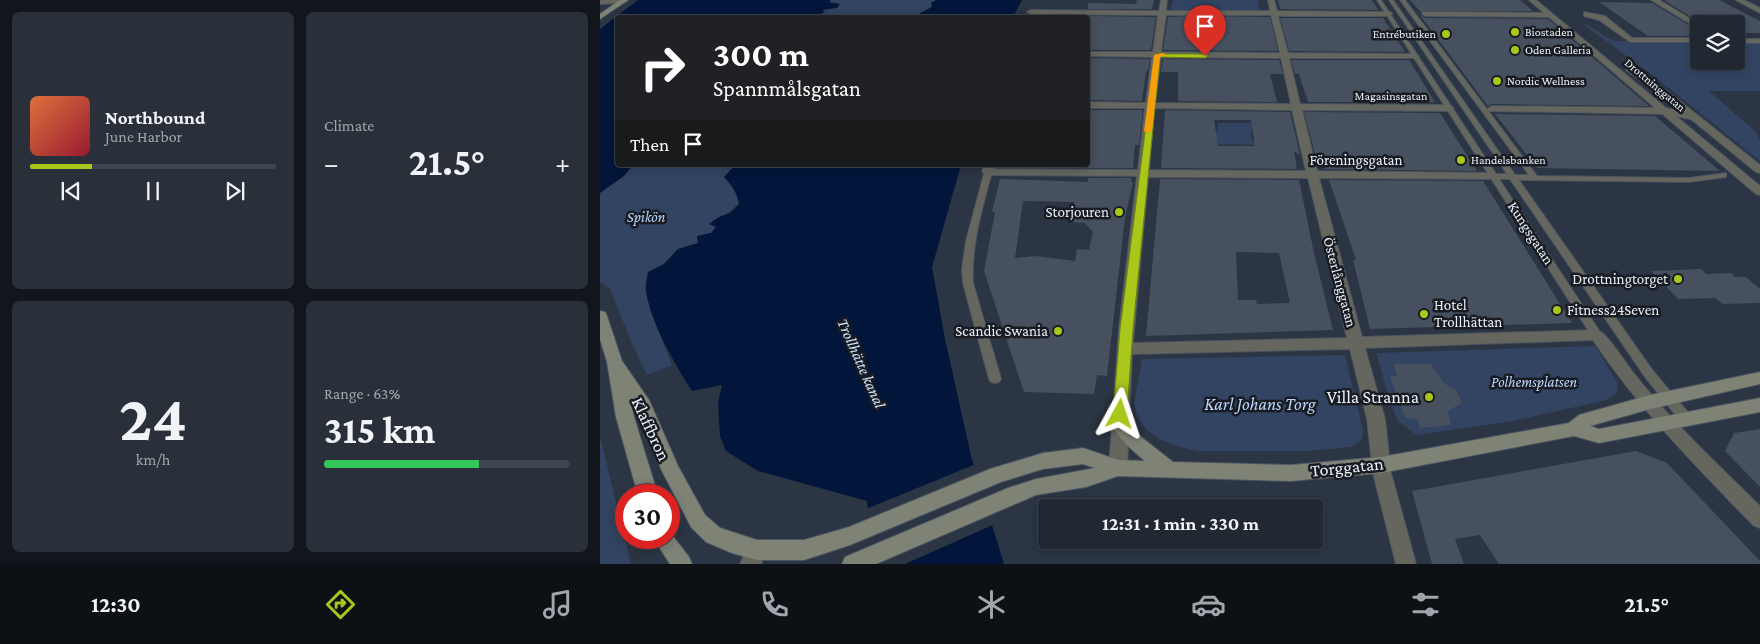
<!DOCTYPE html>
<html lang="en">
<head>
<meta charset="utf-8">
<style>
  :root { --surface:#212832; --page:#29303a; --text:#f1f3f6; --muted:#a2a6ac; --line:#3e444d; --accent:#a9c71b }
  body { margin:0; font-family:"Crimson Pro",serif; background:var(--page); color:var(--text); height:100vh; display:flex; flex-direction:column; font-size:19px; white-space:nowrap }
  * { box-sizing:border-box; margin:0 }
  p { font-size:16px; color:var(--muted) }
  .icon { flex:none; width:28px; height:28px; fill:none; stroke:currentColor; stroke-width:2; stroke-linecap:round; stroke-linejoin:round }
  .map { position:relative; flex:1; overflow:hidden }
  .side { display:flex; flex-direction:column; gap:12px; padding:12px; background:#12161c; width:600px }
  .side>* { flex:none }
  .top-card { position:absolute; left:15px; top:15px; width:475px; height:152px; border-radius:5px; box-shadow:0 2px 12px #0003,0 0 0 1px var(--line); background:#202124; color:#fff; overflow:hidden }
  .fabs { position:absolute; left:1090px; top:15px; display:grid; gap:10px }
  .fabs a { display:grid; place-items:center; width:55px; height:55px; border-radius:5px; background:var(--surface); box-shadow:0 2px 12px #0003,0 0 0 1px var(--line); font-size:25px }
  .speed { position:absolute; left:15px; top:484px; display:flex; gap:10px; font-size:25px; font-weight:700; text-align:center }
  .speed>* { display:grid; place-content:center; width:65px; height:65px; border-radius:50%; background:var(--surface); box-shadow:0 2px 12px #0003,0 0 0 1px var(--line); line-height:1 }
  .speed .limit { border:8px solid #d22; background:#fff; color:#111 }
  .pin { position:absolute; display:grid; place-items:center; width:42px; height:42px; color:#fff; margin:-51px -21px; border-radius:50% 50% 50% 0; rotate:-45deg; box-shadow:0 0 5px #0007 }
  .pin .icon { rotate:45deg }
  .me { position:absolute; width:55px; margin:-28px; rotate:5deg; stroke-linejoin:round; filter:drop-shadow(0 0 4px #0008) }
  .turn { display:flex; align-items:center; gap:18px; height:105px; padding:0 15px; font-size:22px }
  .turn .icon { width:65px; height:65px; stroke-width:2.5 }
  .turn b { display:block; font-size:35px; line-height:42px }
  .then { display:flex; align-items:center; height:48px; padding:0 15px; background:#0003; gap:10px; font-size:19px }
  .big { font-size:38px; font-weight:700; line-height:1.1 }
  .side .widget { flex:1; display:flex; flex-direction:column; justify-content:center; gap:8px; min-width:0; padding:0 18px; border-radius:8px; background:var(--page) }
  .side .dial { align-items:center; gap:0 }
  .dial b { font-size:65px; line-height:1 }
  .song { display:flex; align-items:center; gap:15px }
  .cover { width:60px; height:60px; border-radius:8px; background:linear-gradient(135deg,hsl(20 70% 55%),hsl(350 70% 35%)) }
  .played { height:5px; border-radius:2px; background:linear-gradient(90deg,var(--accent) 25%,var(--line) 25%) }
  .keys { display:flex; justify-content:space-around; direction:ltr }
  .heat { display:flex; justify-content:space-between; align-items:center; font-size:28px; direction:ltr }
  .charge { height:8px; border-radius:4px; background:linear-gradient(90deg,#34c759 63%,var(--line) 0) }
  .side .tiles { flex:1; display:grid; gap:12px; grid-template-columns:repeat(2,1fr) }
  .trip { position:absolute; left:438px; top:499px; width:285px; height:50px; border-radius:5px; background:var(--surface); box-shadow:0 2px 12px #0003,0 0 0 1px var(--line); font-weight:700; line-height:50px; text-align:center }
  .dock { display:flex; height:80px; justify-content:space-around; align-items:center; background:#0d1014; color:var(--muted) }
  .dock .icon { width:35px; height:35px }
  .dock .active { color:var(--accent) }
  .dock b { font-size:22px; color:var(--text) }
  main { display:flex; flex:1; min-height:0 }
  .map>svg:first-child { display:block }
</style>
</head>
<body>
<main>
<section class="side">
<div class="tiles">
<div class="widget">
<div class="song"><i class="cover"></i><div><b>Northbound</b><p>June Harbor</p></div></div>
<div class="played"></div>
<div class="keys"><svg class="icon" aria-label="previous" viewBox="0 0 24 24"><path d="M18 5L8 12l10 7zM5 5v14"/></svg><svg class="icon" aria-label="pause" viewBox="0 0 24 24"><path d="M8 5v14M16 5v14"/></svg><svg class="icon" aria-label="next" viewBox="0 0 24 24"><path d="M6 5l10 7-10 7zM19 5v14"/></svg></div>
</div>
<div class="widget"><p>Climate</p>
<div class="heat"><a>−</a><b class="big">21.5°</b><a>+</a></div>
</div>
<div class="widget dial"><b>24</b><p>km/h</p></div>
<div class="widget"><p>Range · 63%</p><b class="big">315 km</b><div class="charge"></div></div>
</div>
</section>
<div class="map">
<svg width="1160" height="564" viewBox="0 0 1160 564">
  <rect width="100%" height="100%" fill="#2c3543"/>
  <path fill="#324462" d="M231 0H336L330 8 313 17 212 18 222 14V10L239 6 228 2Z
    M573 0H658L659 10H571Z
    M983 24C996 27 1005 39 1017 41L1099 42V61H1136V43H1160V91H1109L1156 132 1160 142V161L1055 77Z
    M618 123H660L661 129H651L652 141H661L662 145 596 144 611 134 617 132Z
    M33 165H135L125 177 134 189 139 203C129 214 120 216 109 224L116 227 111 233 97 236 98 243 78 249 64 264 48 272 51 311 72 365 47 375 32 344 10 289 0 282V193L24 176Z
    M995 346 1018 383 1017 393 1007 400 913 421 817 435 798 421 791 405 776 353Z
    M745 355 763 430 762 440 751 447 708 451H599L576 446 559 439 546 429 537 417 534 404 542 359Z
    M0 436 31 564H0Z"/>
  <path fill="#01163a" d="M38 0H231L229 2 240 4 237 8 222 10 225 12 212 17 18 18V165H33L24 176 0 193V29Z
    M336 0H422L413 17H313L330 8 332 6 331 3Z
    M135 165H361L332 267 345 339 371 456 404 564H274L267 501 158 471 126 451 120 436 118 404 122 385 92 391C74 363 52 325 46 292 45 286 47 278 48 272L64 264 78 249 98 243 97 236 111 233 116 227 109 224 119 217 130 213 139 204C138 193 131 185 124 177Z"/>
  <path fill="#2c3543" d="M376 464 395 524 305 564H272L266 509Z"/>
  <path fill="#46505f" fill-rule="evenodd" d="M537 0H554L552 9H488V3L536 4Z
    M678 0H772L778 10 680 9Z
    M810 0H920L933 11 821 12Z
    M1064 0H1119L1160 21V33H1136V23H1100Z
    M999 2 1052 3 1099 31V36H1048Z
    M820 15 826 18 948 19 1049 106 892 104 888 106Z
    M488 16 556 17 551 50H488Z
    M595 16 670 17 678 51 563 50 568 17Z
    M680 18H783L805 52 689 51Z
    M488 58 550 59 548 71H546L542 101 488 100Z
    M563 59 679 60 683 74H670L677 102 578 101V72H561Z
    M691 60H809L835 102H708L699 74H695Z
    M488 110H543L539 145H535L533 168H488Z
    M565 110 690 112 700 155 694 151 697 169 561 168ZM614 120H651L655 146H618Z
    M704 112 840 113 877 171 725 169 723 165 717 162Z
    M895 114 1055 116 1120 171 937 168Z
    M488 178H532L531 182H533L525 218 507 376 497 375 494 394 424 392 384 271 395 212H392L400 179 488 182ZM423 201 474 202 470 222 485 223 493 232 489 250 477 249 475 261 435 256 415 258Z
    M560 179 699 180 714 253 733 330 546 336ZM636 252 679 253 690 303 657 304 656 300H638Z
    M729 180 883 181 972 323 770 329 753 260H756Z
    M1101 269 1106 274 1131 273 1135 277H1146L1160 289V303L1122 304 1115 298 1078 299 1051 271Z
    M794 364H831L845 384 856 390 862 403 848 411 851 425 820 428 817 419 805 418 790 377 797 376Z
    M1160 429V487L1125 451 1134 433Z
    M1036 451 1067 463 1160 561V564H899L880 535 855 539 864 564H832L812 491Z"/>
  <g fill="none" stroke-linecap="round" stroke-linejoin="round">
    <defs>
      <path id="pedestrian" d="M777 0H781L896 174H907L789 0H793L915 175H929L800 0H805L937 176 1089 178 1126 173V177L1089 182 919 180 1053 371 1091 416 1093 420 1091 424 1087 425 1083 424 1045 377 910 179H899L1002 335 1001 338H993Z
        M385 170H388L392 172C382 209 371 245 373 283L401 379 399 382 395 383 391 382 389 379 363 283 362 269 366 241Z"/>
      <path id="minor" d="M561 0H567L566 11H592L596 13 592 15H566L561 52 680 53 671 15H606L602 13 606 11H670L668 0H674L677 11 791 12 792 14 788 16H678L688 53 815 54 819 56 815 58H689L700 104 849 105 854 108 849 111 702 110 717 171 894 173 900 176 894 179 719 178 762 337 997 330C1008 333 1027 366 1036 376 1073 423 1117 464 1160 506V528L1153 525C1096 466 1039 409 993 340L765 348 785 419 791 473 816 564H796L773 473 767 419 750 349 532 354 527 468 524 474 518 476 512 474 509 468 519 329 537 176 388 175 382 172 384 165H394V169L538 170 545 108H488V102L546 103 552 57 488 56V52H553L558 15 431 14 427 12 431 10 559 11ZM561 57 681 58 691 104 555 103ZM554 108 692 110 706 171 549 170ZM548 177 708 178 747 338 533 343Z
        M1051 0H1059L1099 24V29Z
        M1136 0H1144L1160 8V13Z
        M823 12 950 13 954 15 950 17 826 16 822 14Z
        M984 12 1005 16 1032 38H1099V42H1030L999 20 984 16Z
        M1136 39H1160V43H1136Z
        M892 106 1066 108 1097 115 1099 117 1094 120 1066 114 889 111 887 109Z"/>
      <path id="tertiary" d="M0 0H27V1L24 3 0 4Z
        M929 0H936L1160 186V195L1156 194Z
        M1026 66H1032L1071 94 1160 165V173L1156 172 1065 98 1026 70Z
        M157 540 164 543 167 550 161 564H140L150 543Z"/>
      <path id="secondary" d="M20 0H28L0 19V14Z
        M0 311 5 312 7 316 22 361 49 400 78 466 105 515 120 528 157 540H204L249 527 390 469 443 453 483 448 518 460 545 461C532 450 520 440 511 424L514 419 520 417 526 419 536 433 573 462 691 465 781 457 969 423 979 415 1050 395 1160 372V384L1050 409 990 426 999 429 1160 398V412L999 443 974 436 781 473 691 481 518 476 486 487 436 495 276 564H242L245 557 408 488 436 479 495 468 483 464 443 469 401 482 250 545 204 560H157L132 553 106 542 91 527 61 469 36 407 30 398 34 417 58 495H38L16 417 7 362 0 339Z
        M69 531 89 557 92 564H70L53 538H69Z"/>
    </defs>
    <use href="#pedestrian" stroke="#4a5360" stroke-width="2"/>
    <use href="#minor" stroke="#4a5360" stroke-width="2"/>
    <use href="#tertiary" stroke="#4a5360" stroke-width="2"/>
    <use href="#secondary" stroke="#4a5360" stroke-width="2"/>
    <use href="#pedestrian" fill="#65675f" fill-rule="evenodd"/>
    <use href="#minor" fill="#65675f" fill-rule="evenodd"/>
    <use href="#tertiary" fill="#65675f" fill-rule="evenodd"/>
    <use href="#secondary" fill="#7f8376" fill-rule="evenodd"/>
  </g>
  <path fill="#a9c71b" stroke="#6e8112" d="M555 54H605L608 56 605 58 560 57 533 329 527 414 525 418 520 419 515 418 513 414 520 329Z"/>
  <path fill="#f59e0b" d="M563 53 566 55 560 57 552 131 548 133 544 131 554 55Z"/>
  <g fill="#a9c71b" stroke="#181c22" stroke-width="2">
    <circle cx="915" cy="32" r="5"/>
    <circle cx="846" cy="34" r="5"/>
    <circle cx="915" cy="50" r="5"/>
    <circle cx="897" cy="81" r="5"/>
    <circle cx="861" cy="160" r="5"/>
    <circle cx="519" cy="212" r="5"/>
    <circle cx="1078" cy="279" r="5"/>
    <circle cx="957" cy="310" r="5"/>
    <circle cx="824" cy="314" r="5"/>
    <circle cx="458" cy="331" r="5"/>
    <circle cx="829" cy="397" r="5"/>
  </g>
  <g text-anchor="middle" stroke-width="5" stroke-linejoin="round" paint-order="stroke">
    <g font-size="12" fill="#e9eff8" stroke="#181c22" text-anchor="start">
      <text x="925" y="36">Biostaden</text>
      <text x="836" y="38" text-anchor="end">Entrébutiken</text>
      <text x="925" y="54">Oden Galleria</text>
      <text x="907" y="85">Nordic Wellness</text>
      <text x="871" y="164">Handelsbanken</text>
    </g>
    <g font-size="12" fill="#e9eff8" stroke="#181c22">
      <text transform="translate(1055 85) rotate(40)" y="4">Drottninggatan</text>
      <text x="791" y="100">Magasinsgatan</text>
    </g>
    <g font-size="15" fill="#e9eff8" stroke="#181c22">
      <text x="756" y="165">Föreningsgatan</text>
      <text transform="translate(931 233) rotate(57)" y="5">Kungsgatan</text>
      <text transform="translate(740 282) rotate(75)" y="5">Österlånggatan</text>
    </g>
    <g font-size="15" fill="#e9eff8" stroke="#181c22" text-anchor="end">
      <text x="509" y="217">Storjouren</text>
      <text x="1068" y="284">Drottningtorget</text>
      <text x="834" y="310" text-anchor="start">Hotel<tspan x="834" dy="17">Trollhättan</tspan></text>
      <text x="967" y="315" text-anchor="start">Fitness24Seven</text>
      <text x="448" y="336">Scandic Swania</text>
    </g>
    <g font-size="15" font-style="italic" fill="#bbd5fe" stroke="#181c22">
      <text x="46" y="222">Spikön</text>
      <text x="934" y="387">Polhemsplatsen</text>
    </g>
    <g font-size="16" font-style="italic" fill="#d1e2fe" stroke="#181c22">
      <text transform="translate(262 363) rotate(66)" y="6">Trollhätte kanal</text>
    </g>
    <g font-size="18" fill="#e9eff8" stroke="#181c22" text-anchor="end">
      <text x="819" y="403">Villa Stranna</text>
    </g>
    <g font-size="18" font-style="italic" fill="#bbd5fe" stroke="#181c22">
      <text x="660" y="410">Karl Johans Torg</text>
    </g>
    <g font-size="18" fill="#e9eff8" stroke="#181c22">
      <text transform="translate(51 429) rotate(65)" y="6">Klaffbron</text>
      <text transform="translate(747 467) rotate(-6)" y="6">Torggatan</text>
    </g>
  </g>
</svg>
<div class="fabs">
<a><svg class="icon" aria-label="layers" viewBox="0 0 24 24"><path d="M12 4l9 5-9 5-9-5zM3 14l9 5 9-5"/></svg></a>
</div>
<div class="speed"><div class="limit">30</div></div>
<div class="pin" style="left:605px;top:56px;background:#d93025"><svg class="icon" aria-label="arrive" viewBox="0 0 24 24"><path d="M6 21V4h12l-3 4 3 4H6"/></svg></div>
<svg class="me" style="left:520px;top:414px" viewBox="-20 -20 40 40"><path d="M0-17L14 15 0 8-14 15z" fill="#a9c71b" stroke="#fff" stroke-width="4"/></svg>
<div class="trip">12:31 · 1 min · 330 m</div>
<div class="top-card">
<div class="turn"><svg class="icon" aria-label="right" viewBox="0 0 24 24"><path d="M7 20v-9h11M14 6l5 5-5 5"/></svg><div><b>300 m</b>Spannmålsgatan</div></div>
<div class="then">Then<svg class="icon" aria-label="arrive" viewBox="0 0 24 24"><path d="M6 21V4h12l-3 4 3 4H6"/></svg></div>
</div>
</div>
</main>
<nav class="dock">
<b>12:30</b>
<svg class="icon active" aria-label="directions" viewBox="0 0 24 24"><path d="M12 3l9 9-9 9-9-9zM9 14v-3h6M13 9l2 2-2 2"/></svg>
<svg class="icon" aria-label="music" viewBox="0 0 24 24"><path d="M9 18V5l10-2v13"/><circle cx="6" cy="18" r="3"/><circle cx="16" cy="16" r="3"/></svg>
<svg class="icon" aria-label="phone" viewBox="0 0 24 24"><path d="M5 4h4l2 5-3 2q2 4 5 5l2-3 5 2v4C11 20 4 13 5 4z"/></svg>
<svg class="icon" aria-label="climate" viewBox="0 0 24 24"><path d="M12 3v18M4 7l16 10M4 17L20 7"/></svg>
<svg class="icon" aria-label="car" viewBox="0 0 24 24"><path d="M5 17H2v-5l4-1 3-4h7l3 4 3 1v5h-3M9 17h6M6 11h13"/><circle cx="7" cy="17" r="2"/><circle cx="17" cy="17" r="2"/></svg>
<svg class="icon" aria-label="filters" viewBox="0 0 24 24"><path d="M4 7h16M4 17h16"/><circle cx="9" cy="7" r="2"/><circle cx="15" cy="17" r="2"/></svg>
<b>21.5°</b>
</nav>
</body>
</html>
